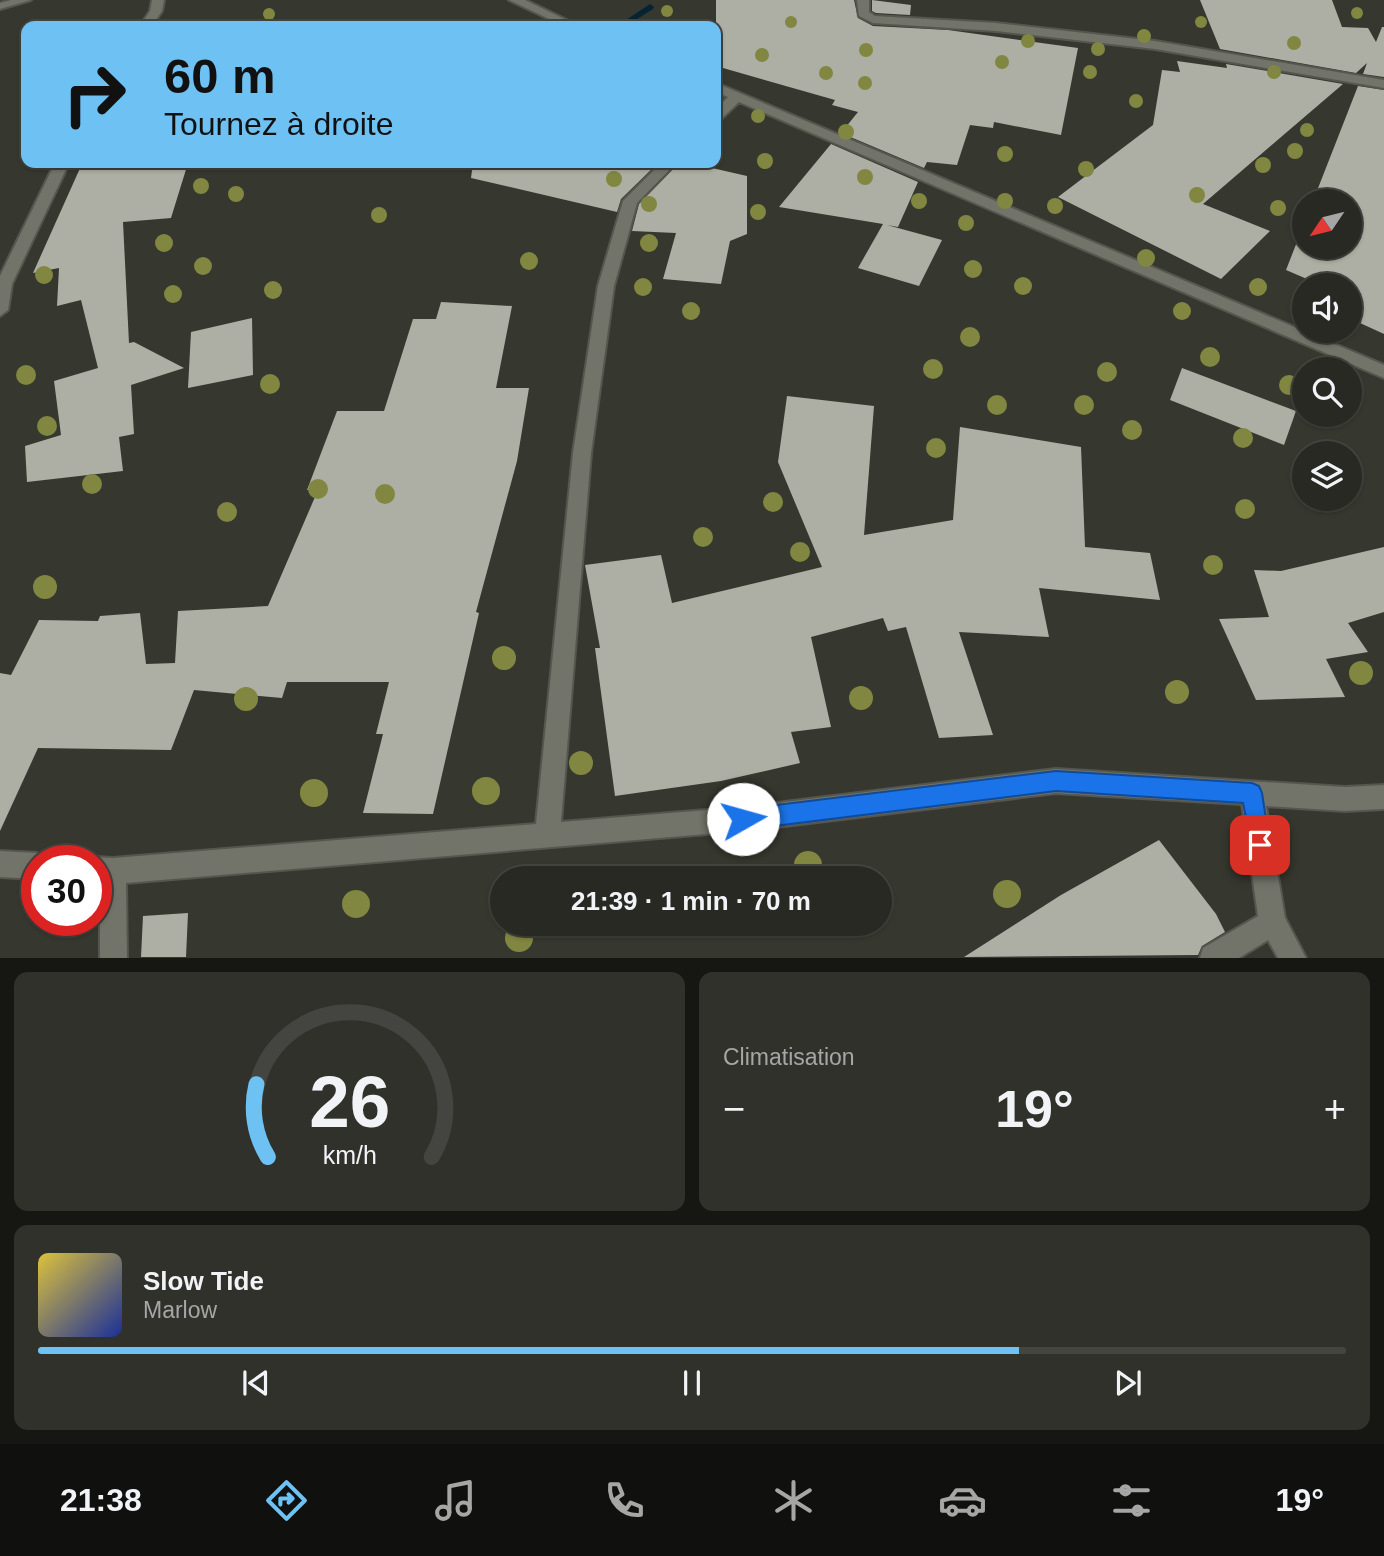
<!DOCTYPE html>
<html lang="fr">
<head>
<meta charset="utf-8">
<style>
  :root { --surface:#282922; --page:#30312a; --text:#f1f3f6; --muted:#a5a6a5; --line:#444540; --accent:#6ec2f3 }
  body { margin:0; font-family:Arial,sans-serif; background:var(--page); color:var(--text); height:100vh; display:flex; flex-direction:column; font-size:26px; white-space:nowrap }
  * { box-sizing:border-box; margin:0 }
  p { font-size:23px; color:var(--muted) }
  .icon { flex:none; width:38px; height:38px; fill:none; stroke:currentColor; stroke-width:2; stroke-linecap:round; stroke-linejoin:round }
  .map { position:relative; height:958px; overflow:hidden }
  .details { display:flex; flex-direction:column; gap:14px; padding:14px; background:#161713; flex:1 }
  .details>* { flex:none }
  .hud { position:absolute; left:21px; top:21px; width:700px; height:147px; border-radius:14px; box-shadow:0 2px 5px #0004,0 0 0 2px var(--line); background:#6ec2f3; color:#111; overflow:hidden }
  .needle { width:46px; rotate:235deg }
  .tools { position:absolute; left:1292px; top:189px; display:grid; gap:14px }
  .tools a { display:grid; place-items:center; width:70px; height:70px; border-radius:50%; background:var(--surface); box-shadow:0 2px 5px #0004,0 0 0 2px var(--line); font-size:35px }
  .speed { position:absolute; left:21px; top:845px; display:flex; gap:14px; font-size:35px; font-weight:700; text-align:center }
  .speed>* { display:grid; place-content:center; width:91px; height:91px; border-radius:50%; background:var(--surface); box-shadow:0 2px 5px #0004,0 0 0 2px var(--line); line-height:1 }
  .speed .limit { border:10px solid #d22; background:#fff; color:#111 }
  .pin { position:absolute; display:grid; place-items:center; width:60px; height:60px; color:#fff; margin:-30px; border-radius:14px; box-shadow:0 4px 10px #0006 }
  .me { position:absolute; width:77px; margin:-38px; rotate:83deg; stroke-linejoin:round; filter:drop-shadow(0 0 5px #0008) }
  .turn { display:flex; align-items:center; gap:24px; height:147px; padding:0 28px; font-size:32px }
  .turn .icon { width:91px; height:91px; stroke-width:2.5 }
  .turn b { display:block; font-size:49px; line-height:60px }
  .big { font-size:52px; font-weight:600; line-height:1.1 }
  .details .widget { flex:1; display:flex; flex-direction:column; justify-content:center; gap:10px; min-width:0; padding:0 24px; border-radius:14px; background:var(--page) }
  .details .dial { align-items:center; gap:0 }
  .dial svg { height:182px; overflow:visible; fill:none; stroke:var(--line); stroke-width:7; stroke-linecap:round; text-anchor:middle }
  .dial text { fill:var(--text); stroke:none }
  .song { display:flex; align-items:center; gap:21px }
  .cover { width:84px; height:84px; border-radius:10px; background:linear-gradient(135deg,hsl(50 70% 55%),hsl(230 70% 35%)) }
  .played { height:7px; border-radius:4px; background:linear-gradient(90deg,var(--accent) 75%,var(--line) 75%) }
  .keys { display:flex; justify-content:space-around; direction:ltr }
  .heat { display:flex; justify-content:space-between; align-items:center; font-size:38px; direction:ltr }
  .details .tiles { flex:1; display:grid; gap:14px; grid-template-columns:1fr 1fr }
  .widget:last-child { grid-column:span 2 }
  .trip { position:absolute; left:490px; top:866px; width:402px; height:70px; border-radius:35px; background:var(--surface); box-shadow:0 2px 5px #0004,0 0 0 2px var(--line); font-weight:600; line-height:70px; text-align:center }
  .tab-bar { display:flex; height:112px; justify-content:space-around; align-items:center; background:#10100e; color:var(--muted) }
  .tab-bar .icon { width:49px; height:49px }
  .tab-bar .selected { color:var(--accent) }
  .tab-bar b { font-size:32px; color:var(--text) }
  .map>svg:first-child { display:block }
</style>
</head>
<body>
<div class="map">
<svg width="1384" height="958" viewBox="0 0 1384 958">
  <rect width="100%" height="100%" fill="#36372e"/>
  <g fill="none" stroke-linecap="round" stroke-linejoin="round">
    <path fill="#052333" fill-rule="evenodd" d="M650 4 654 7 653 9 626 26H617Z"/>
  </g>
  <path fill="#adafa4" d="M716 0H854L858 18 873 26 948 30 1078 48 1061 135 994 122 993 128 970 125 957 165 927 162 924 168 841 133 858 112 832 105 835 100 716 66Z
    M872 0 911 5 910 15 876 13 872 11Z
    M1200 0H1332L1342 27 1368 28 1376 42 1382 27H1384V77L1363 74 1367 63 1356 73 1220 49Z
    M1177 61 1227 68 1226 64 1343 84 1203 204 1270 231 1221 279 1058 197 1153 125 1162 70 1180 72Z
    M1358 86 1384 90V334L1349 318V285H1311L1314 282 1286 270 1304 224V247H1349V201H1313Z
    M831 144 918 182 898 227 887 225 942 240 919 286 858 268 883 224 779 207Z
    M188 163 171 218 123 222 129 343 134 342 184 368 131 385 134 434 119 437 123 471 27 482 25 446 61 435 54 381 98 368 81 300 57 306 59 268 33 273 81 166 121 167Z
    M473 163H658L621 199 617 212 471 178Z
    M679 163H690L747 176V234L730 241 721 284 663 279 676 233 632 231 639 204Z
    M441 302 512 306 496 388H529L517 461 476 612 479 613 433 814 363 813 383 734H376L389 682H287L282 698 194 690 171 750 38 748 0 831V673L11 675 39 620 98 621 100 616 140 613 146 664 175 663 178 611 268 606 318 490H307L337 411H384L413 319H436Z
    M252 318 253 375 188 388 191 332Z
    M1182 368 1296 411 1284 445 1170 400Z
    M787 396 874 406 864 535 953 520 960 427 1081 447 1085 547 1150 553 1160 600 1039 588 1049 637 959 632 993 735 939 738 906 627 888 631 883 618 811 637 831 727 791 732 800 763 721 781 615 796 595 648H600L585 565 661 555 672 603 822 567 778 462Z
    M1384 547V612L1348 623 1368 652 1326 659 1345 697 1256 700 1219 619 1269 617 1254 570 1281 571Z
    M1159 840 1216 914 1225 932 1202 946 1198 955 964 957 1061 895Z
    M188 913 186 957H141L143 916Z"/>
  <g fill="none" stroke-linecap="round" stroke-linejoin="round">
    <defs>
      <path id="minor" d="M11 0H31L0 9V3Z
        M152 0H164L162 11 152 26H140L150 11Z
        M509 0H525L579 26H564Z
        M857 0H869V12L875 16 996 23 1155 41 1384 80V88L1155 49 996 31 873 23 859 16Z
        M716 83 1384 365V378L739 102 721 119 716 120V109L728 97 716 92Z
        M55 163H69L12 284 8 310 0 316V276Z
        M661 163H676L637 203 614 286 591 453 561 822 743 807 1056 769 1345 787 1384 785V809L1345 811 1266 806 1285 918 1306 958H1278L1268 940 1239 958H1200L1203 948 1258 916 1242 804 1056 793 743 831 126 883 127 958H100V883H96V861H87L96 857 113 858 536 824 573 453 598 286 623 201Z
        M0 851 37 853 46 857 48 861H37V879L0 877Z"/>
    </defs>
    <use href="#minor" stroke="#55564e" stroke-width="4"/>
    <use href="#minor" fill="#727369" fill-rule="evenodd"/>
  </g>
  <g fill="#818740">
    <circle cx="667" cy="11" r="6"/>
    <circle cx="1357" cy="13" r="6"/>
    <circle cx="269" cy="14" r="6"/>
    <circle cx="791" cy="22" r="6"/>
    <circle cx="1201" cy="22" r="6"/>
    <circle cx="1144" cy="36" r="7"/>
    <circle cx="1028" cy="41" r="7"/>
    <circle cx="1294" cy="43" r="7"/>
    <circle cx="1098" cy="49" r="7"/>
    <circle cx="866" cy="50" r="7"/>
    <circle cx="762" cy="55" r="7"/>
    <circle cx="1002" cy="62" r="7"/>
    <circle cx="1090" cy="72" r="7"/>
    <circle cx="1274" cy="72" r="7"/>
    <circle cx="826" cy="73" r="7"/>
    <circle cx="865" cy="83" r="7"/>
    <circle cx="1136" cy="101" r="7"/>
    <circle cx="758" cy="116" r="7"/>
    <circle cx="1307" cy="130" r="7"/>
    <circle cx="846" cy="132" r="8"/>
    <circle cx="1295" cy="151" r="8"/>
    <circle cx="1005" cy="154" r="8"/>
    <circle cx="765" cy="161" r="8"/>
    <circle cx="1263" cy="165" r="8"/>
    <circle cx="1086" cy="169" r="8"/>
    <circle cx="865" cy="177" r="8"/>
    <circle cx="614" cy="179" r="8"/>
    <circle cx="201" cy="186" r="8"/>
    <circle cx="236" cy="194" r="8"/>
    <circle cx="1197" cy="195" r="8"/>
    <circle cx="919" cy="201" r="8"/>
    <circle cx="1005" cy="201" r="8"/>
    <circle cx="649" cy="204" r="8"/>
    <circle cx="1055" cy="206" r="8"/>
    <circle cx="1278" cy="208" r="8"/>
    <circle cx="758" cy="212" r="8"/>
    <circle cx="379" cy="215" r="8"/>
    <circle cx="966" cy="223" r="8"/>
    <circle cx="164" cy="243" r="9"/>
    <circle cx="649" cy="243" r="9"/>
    <circle cx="1146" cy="258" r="9"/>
    <circle cx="529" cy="261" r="9"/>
    <circle cx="203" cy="266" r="9"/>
    <circle cx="973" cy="269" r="9"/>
    <circle cx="44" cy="275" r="9"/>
    <circle cx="1023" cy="286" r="9"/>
    <circle cx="643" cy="287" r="9"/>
    <circle cx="1258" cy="287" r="9"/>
    <circle cx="273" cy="290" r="9"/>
    <circle cx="173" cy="294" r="9"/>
    <circle cx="691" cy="311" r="9"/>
    <circle cx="1182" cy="311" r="9"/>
    <circle cx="970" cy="337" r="10"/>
    <circle cx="1210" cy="357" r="10"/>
    <circle cx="933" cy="369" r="10"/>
    <circle cx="1107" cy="372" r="10"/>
    <circle cx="26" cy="375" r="10"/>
    <circle cx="270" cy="384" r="10"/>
    <circle cx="1289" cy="385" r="10"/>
    <circle cx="997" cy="405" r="10"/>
    <circle cx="1084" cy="405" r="10"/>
    <circle cx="47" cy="426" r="10"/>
    <circle cx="1132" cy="430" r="10"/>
    <circle cx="1243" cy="438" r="10"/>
    <circle cx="936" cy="448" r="10"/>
    <circle cx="92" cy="484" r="10"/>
    <circle cx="318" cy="489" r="10"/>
    <circle cx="385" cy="494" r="10"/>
    <circle cx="773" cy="502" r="10"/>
    <circle cx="1245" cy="509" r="10"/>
    <circle cx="227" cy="512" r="10"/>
    <circle cx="703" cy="537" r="10"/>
    <circle cx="800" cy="552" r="10"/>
    <circle cx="1213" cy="565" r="10"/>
    <circle cx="45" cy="587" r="12"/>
    <circle cx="504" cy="658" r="12"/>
    <circle cx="1361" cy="673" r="12"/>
    <circle cx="1177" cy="692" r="12"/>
    <circle cx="861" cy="698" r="12"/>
    <circle cx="246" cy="699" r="12"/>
    <circle cx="581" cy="763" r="12"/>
    <circle cx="486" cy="791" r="14"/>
    <circle cx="314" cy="793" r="14"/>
    <circle cx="808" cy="865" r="14"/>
    <circle cx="1007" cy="894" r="14"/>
    <circle cx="356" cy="904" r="14"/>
    <circle cx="519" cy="938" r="14"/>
  </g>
  <path fill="#1a73e8" stroke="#114b97" stroke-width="2" d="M1056 771 1252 783 1259 786 1262 793 1270 845 1267 852 1260 855 1253 852 1243 803 1056 791 743 830 736 827 733 819 736 812 743 809Z"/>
</svg>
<div class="tools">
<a><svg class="needle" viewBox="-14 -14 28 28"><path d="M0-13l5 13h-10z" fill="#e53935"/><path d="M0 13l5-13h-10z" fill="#a5a6a5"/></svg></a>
<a><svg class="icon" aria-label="sound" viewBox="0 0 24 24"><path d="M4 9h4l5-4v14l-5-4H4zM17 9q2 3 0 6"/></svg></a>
<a><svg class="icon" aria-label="search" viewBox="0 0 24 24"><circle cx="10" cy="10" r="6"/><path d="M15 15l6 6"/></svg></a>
<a><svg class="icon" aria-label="layers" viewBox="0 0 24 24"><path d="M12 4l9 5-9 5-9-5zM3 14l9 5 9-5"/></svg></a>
</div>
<div class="speed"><div class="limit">30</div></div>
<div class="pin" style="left:1260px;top:845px;background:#d93025"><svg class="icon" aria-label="arrive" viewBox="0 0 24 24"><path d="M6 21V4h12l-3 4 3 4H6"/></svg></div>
<svg class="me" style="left:743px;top:819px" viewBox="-20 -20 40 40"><circle r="19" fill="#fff"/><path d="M0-13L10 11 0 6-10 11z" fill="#1a73e8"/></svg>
<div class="trip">21:39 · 1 min · 70 m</div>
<div class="hud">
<div class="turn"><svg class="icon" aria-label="right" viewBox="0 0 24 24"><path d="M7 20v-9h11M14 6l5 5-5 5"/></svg><div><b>60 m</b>Tournez à droite</div></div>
</div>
</div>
<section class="details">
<div class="tiles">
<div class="widget dial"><svg viewBox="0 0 100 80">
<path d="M14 69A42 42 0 1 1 86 69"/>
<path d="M14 69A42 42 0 0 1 9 37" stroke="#6ec2f3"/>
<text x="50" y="56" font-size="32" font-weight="700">26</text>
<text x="50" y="72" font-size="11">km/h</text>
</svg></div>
<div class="widget"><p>Climatisation</p>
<div class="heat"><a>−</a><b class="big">19°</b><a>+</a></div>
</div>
<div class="widget">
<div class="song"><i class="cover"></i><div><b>Slow Tide</b><p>Marlow</p></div></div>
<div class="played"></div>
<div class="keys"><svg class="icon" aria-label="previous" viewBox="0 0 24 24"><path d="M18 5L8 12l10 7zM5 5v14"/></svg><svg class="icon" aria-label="pause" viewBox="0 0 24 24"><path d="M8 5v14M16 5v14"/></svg><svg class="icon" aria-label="next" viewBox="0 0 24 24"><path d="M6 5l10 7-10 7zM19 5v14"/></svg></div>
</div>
</div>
</section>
<nav class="tab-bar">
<b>21:38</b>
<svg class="icon selected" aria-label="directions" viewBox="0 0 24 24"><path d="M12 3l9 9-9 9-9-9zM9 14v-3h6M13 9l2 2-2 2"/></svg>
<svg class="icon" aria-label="music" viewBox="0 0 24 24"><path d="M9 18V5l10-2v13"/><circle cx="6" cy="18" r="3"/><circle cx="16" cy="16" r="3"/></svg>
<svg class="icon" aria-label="phone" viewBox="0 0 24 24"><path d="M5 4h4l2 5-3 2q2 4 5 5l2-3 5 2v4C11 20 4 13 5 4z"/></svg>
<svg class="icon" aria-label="climate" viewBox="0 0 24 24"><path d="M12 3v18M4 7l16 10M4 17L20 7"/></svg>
<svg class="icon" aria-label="car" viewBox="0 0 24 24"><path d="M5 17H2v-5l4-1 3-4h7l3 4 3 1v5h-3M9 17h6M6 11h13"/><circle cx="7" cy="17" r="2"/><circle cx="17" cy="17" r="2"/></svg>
<svg class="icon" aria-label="filters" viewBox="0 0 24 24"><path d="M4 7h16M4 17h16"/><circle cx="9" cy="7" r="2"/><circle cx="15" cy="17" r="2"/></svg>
<b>19°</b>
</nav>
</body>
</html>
